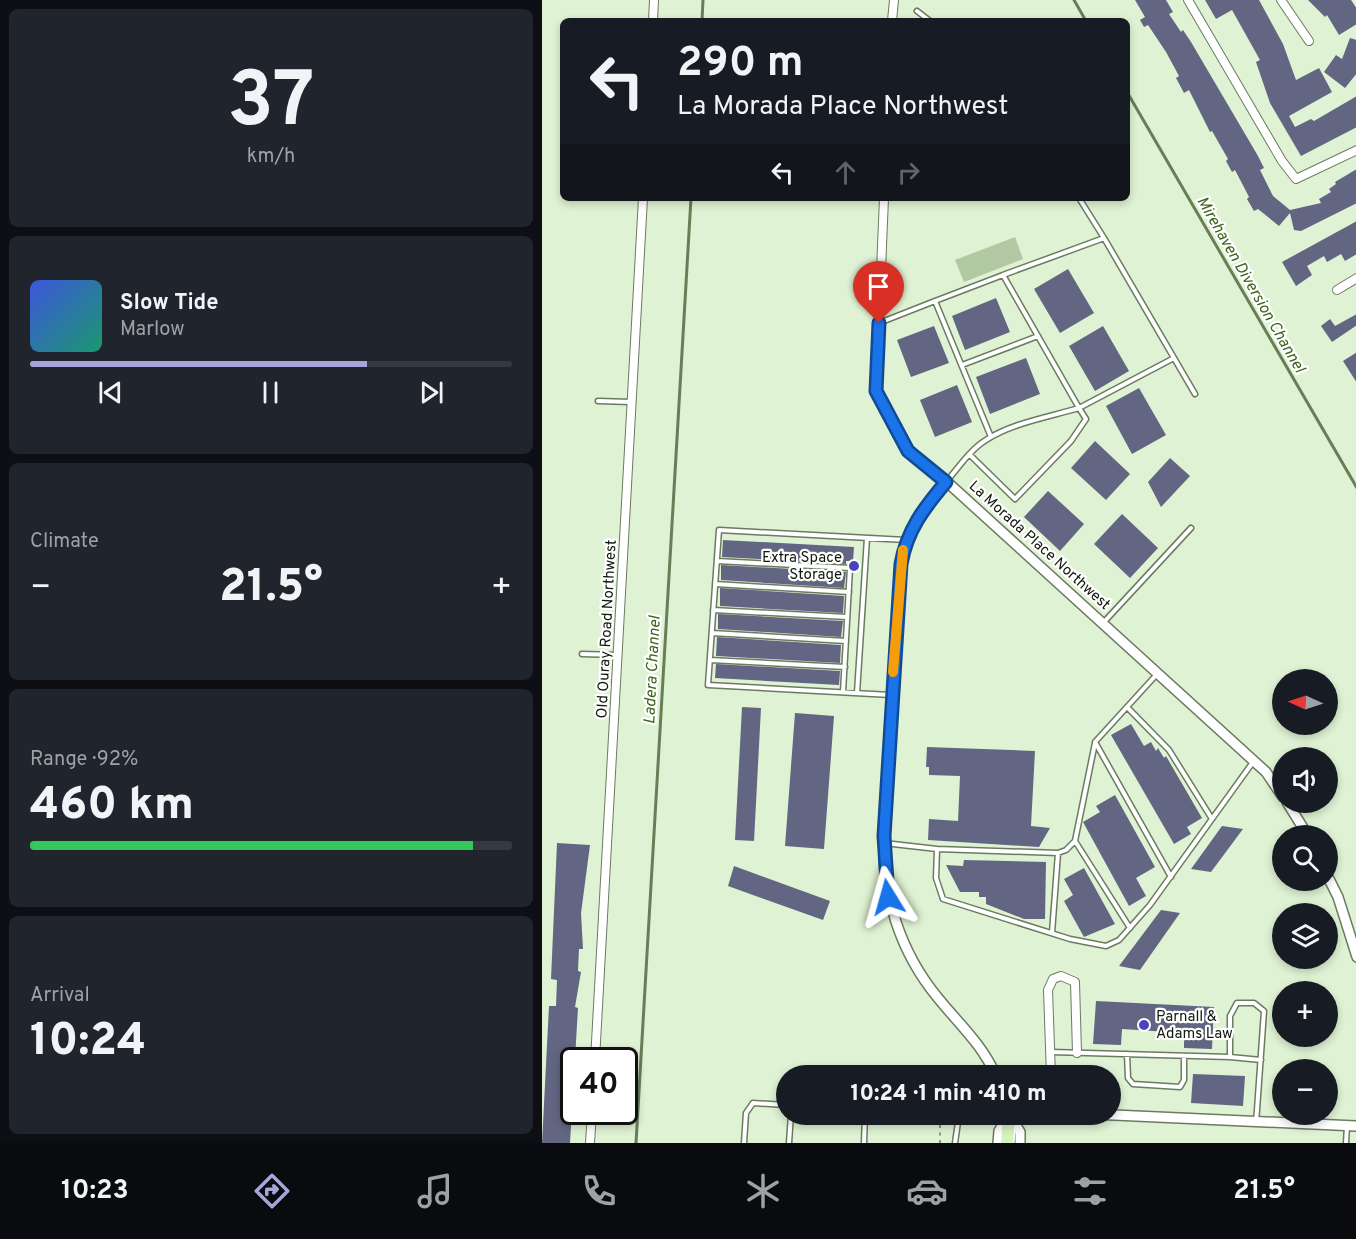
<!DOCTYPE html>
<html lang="en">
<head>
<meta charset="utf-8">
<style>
  :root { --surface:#171b24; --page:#20242c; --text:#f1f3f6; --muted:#9ea1a6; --line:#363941; --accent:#a5a5db }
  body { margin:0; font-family:Overpass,sans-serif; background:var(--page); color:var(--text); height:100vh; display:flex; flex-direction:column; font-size:22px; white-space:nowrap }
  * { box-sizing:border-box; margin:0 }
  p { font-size:20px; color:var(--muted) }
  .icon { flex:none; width:33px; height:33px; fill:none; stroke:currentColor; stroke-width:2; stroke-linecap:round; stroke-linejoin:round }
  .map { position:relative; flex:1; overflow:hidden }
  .details { display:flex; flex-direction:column; gap:9px; padding:9px; background:#0d0f14; width:542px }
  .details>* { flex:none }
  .hud { position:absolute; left:18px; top:18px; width:570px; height:183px; border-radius:9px; box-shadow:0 3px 9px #0003; background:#171b24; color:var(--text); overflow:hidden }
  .needle { width:39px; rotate:273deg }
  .tools { position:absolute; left:730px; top:669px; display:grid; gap:12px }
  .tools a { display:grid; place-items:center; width:66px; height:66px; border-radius:50%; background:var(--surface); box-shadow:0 3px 9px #0003; font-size:30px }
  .speed { position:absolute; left:18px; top:1047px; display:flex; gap:12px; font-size:30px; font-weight:700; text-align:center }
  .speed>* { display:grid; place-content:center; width:78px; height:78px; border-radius:50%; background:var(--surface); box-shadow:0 3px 9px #0003; line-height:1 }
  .speed .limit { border:3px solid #111; border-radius:9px; background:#fff; color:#111 }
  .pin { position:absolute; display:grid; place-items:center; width:51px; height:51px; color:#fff; margin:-62px -26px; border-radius:50% 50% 50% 0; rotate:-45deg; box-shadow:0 0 6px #0007 }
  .pin .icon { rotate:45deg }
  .me { position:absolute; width:66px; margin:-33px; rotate:352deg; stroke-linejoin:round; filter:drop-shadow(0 0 4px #0008) }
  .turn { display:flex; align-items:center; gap:21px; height:126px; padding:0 18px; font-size:27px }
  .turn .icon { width:78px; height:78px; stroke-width:2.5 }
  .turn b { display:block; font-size:42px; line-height:51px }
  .lanes { display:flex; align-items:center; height:57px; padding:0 18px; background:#0003; justify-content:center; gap:30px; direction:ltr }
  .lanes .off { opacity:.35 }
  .big { font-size:45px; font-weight:800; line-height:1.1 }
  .details .card { flex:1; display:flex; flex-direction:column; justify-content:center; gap:9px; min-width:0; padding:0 21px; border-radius:9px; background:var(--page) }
  .details .dial { align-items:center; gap:0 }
  .dial b { font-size:78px; line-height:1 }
  .song { display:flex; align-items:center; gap:18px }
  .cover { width:72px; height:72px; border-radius:9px; background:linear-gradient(135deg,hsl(230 70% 55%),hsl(160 70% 35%)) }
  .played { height:6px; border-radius:3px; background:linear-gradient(90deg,var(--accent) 70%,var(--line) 70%) }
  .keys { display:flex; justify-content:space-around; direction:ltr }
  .heat { display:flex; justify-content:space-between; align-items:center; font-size:33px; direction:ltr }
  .charge { height:9px; border-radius:4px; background:linear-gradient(90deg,#34c759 92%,var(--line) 0) }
  .trip { position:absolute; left:234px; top:1065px; width:345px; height:60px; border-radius:30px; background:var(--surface); box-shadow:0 3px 9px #0003; font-weight:800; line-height:60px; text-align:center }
  .menu { display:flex; height:96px; justify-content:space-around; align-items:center; background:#090b0e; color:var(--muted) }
  .menu .icon { width:42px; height:42px }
  .menu .active { color:var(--accent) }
  .menu b { font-size:27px; color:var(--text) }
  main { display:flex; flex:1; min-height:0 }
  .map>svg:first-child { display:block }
</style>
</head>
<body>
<main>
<section class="details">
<div class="card dial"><b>37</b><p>km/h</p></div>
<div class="card">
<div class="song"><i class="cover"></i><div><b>Slow Tide</b><p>Marlow</p></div></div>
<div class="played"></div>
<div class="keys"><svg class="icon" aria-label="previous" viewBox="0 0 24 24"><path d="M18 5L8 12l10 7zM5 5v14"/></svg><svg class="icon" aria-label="pause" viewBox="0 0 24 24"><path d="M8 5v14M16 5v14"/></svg><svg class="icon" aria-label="next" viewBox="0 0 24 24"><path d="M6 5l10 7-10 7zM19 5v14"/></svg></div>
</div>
<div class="card"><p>Climate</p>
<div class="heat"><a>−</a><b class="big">21.5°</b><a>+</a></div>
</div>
<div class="card"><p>Range · 92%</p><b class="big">460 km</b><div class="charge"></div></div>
<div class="card"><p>Arrival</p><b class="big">10:24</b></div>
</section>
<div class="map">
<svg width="815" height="1143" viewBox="0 0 815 1143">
  <rect width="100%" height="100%" fill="#dff2d3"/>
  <path fill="#b2c8a3" d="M473 237 481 259 422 282 413 260Z"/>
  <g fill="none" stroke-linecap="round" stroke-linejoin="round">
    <path stroke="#677e57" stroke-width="3" d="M532 0 544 21
      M160 21 161 0
      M585 92 815 488
      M94 1143 149 198"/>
  </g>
  <path fill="#626682" d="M593 0H624L631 12 627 14 639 32 641 30 649 42 716 156 722 168 718 170 731 196 748 210 779 203 777 199 789 192 787 189 794 184 793 182 815 169V203L759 231 752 230 748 213 737 226 716 209 712 211 705 199 707 197 705 193 693 170 690 172 684 161 686 159 670 131 668 132 647 90 642 93 634 78 637 76 624 52 606 25 602 27 598 20 603 17Z
    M663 0H717L741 44 754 80 777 68 790 92 747 116 753 127 769 119 772 121 815 96V127L759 156 728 103 714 62 718 60 690 10 674 19Z
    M766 0H809L815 9V24L797 35 785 15 783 17Z
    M808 38 815 40V73L803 88 782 72 794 55 800 59Z
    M815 221V254L803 261 799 254 785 262 782 256 765 266 770 275 754 286 740 262Z
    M526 269 552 313 518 333 492 289Z
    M454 298 468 332 423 350 410 316Z
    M815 314V325L790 342 779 326 788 319 793 326Z
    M392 326 407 363 369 377 355 340Z
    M561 326 587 371 553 391 527 346Z
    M815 352V383L801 361Z
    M484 358 498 394 448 414 434 377Z
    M415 385 430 422 393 437 378 400Z
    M597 388 624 435 590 454 564 406Z
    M553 441 588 474 564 500 529 468Z
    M628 458 648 476 619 507 606 482Z
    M506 491 542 524 518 551 482 517Z
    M580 514 616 548 588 578 552 544Z
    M181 540 312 547 311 561H304V564L180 557Z
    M179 565 304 572 302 588 179 580Z
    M178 588 302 596 301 613 178 606Z
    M176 614 301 621 299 637 176 629Z
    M175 637 299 645 298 663 174 656Z
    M174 664 298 671 297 685 173 678Z
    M200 707 219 708 212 841 193 840Z
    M253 713 292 716 282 849 243 846Z
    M589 724 602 746 609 742 614 751 616 748 622 758 624 756 660 818 645 827 649 834 632 844 569 735Z
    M385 747 493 751 489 826 508 828 497 847 386 840 387 819 416 821 418 776 387 775V767H384Z
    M573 795 613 867 594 878 604 896 587 906 541 822 558 812 554 806Z
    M680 826 701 829 669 872 649 869Z
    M15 843 48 845 39 913 41 949H37L36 971 39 972 33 1007 36 1008 28 1143H0L7 1006H14L15 980 9 979Z
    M422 860 504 862 503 919H482L444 904V897H437V892H418L404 865 421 866Z
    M192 866 288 901 281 920 186 886Z
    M542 868 573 924 542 937 522 901 531 895 522 879Z
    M619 910 638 913 598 970 577 966Z
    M554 1001 672 1007 670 1049 642 1048V1033L580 1029 579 1045 551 1044Z
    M651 1074 703 1076 701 1106 649 1103Z"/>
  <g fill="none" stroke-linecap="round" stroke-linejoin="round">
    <defs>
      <path id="service" d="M375 11 388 21
        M537 198 562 238
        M393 301 461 275
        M337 323 393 301 449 437
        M632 358 537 408 461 275 562 238 653 394
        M420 365 496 336
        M56 401 89 402
        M405 481C416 468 429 449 444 440 470 423 507 417 537 408L544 419 529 441 473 499 428 455
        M175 561 308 568 301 692
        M173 584 307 592
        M171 610 305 617
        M562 622 649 528
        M170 633 304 641
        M40 654 75 655
        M168 660 303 667
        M616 673 553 742 629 877
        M315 693 325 538
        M349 695 166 685 177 530 364 540
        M585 707 627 750 670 819
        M533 841 588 928
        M342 843 395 849 394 878 401 899 528 939 564 946 577 940 608 905 711 762
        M395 849 516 853 524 850 533 841 553 743
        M510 933 516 853
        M509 1052 688 1057
        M585 1054 586 1078 591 1084 638 1087 642 1080V1056
        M714 1121 715 1110 722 1011 712 1003H695L688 1016V1057L719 1060
        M202 1143 204 1113 211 1103 244 1105
        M247 1143 249 1114
        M322 1143 323 1114
        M413 1143 417 1115H464
        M804 1143 805 1126"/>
      <path id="minor" d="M646 0 740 161 754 179 815 150
        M739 0 767 41
        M111 21 112 0
        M350 21 352 0
        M342 198 334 391 366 451 404 481
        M795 290 815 278
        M53 1060 101 198
        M509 1076 506 990 511 979 519 976 533 982 535 1053
        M48 1143 50 1112"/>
      <path id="tertiary" d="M745 802 766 836
        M786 877 796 897 815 957
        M454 1076C440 1044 417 1024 396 998 358 952 340 895 342 836L359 564C365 530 382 508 404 481L724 772 741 797
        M467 1114 478 1132V1143
        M550 1114 815 1126
        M467 1115 501 1114
        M456 1143 457 1131 466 1117"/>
      <path id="primary" d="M465 1143 467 1115"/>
    </defs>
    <use href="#service" stroke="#6b7b60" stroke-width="7"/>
    <use href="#minor" stroke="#6b7b60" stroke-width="10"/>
    <use href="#tertiary" stroke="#6b7b60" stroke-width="12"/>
    <use href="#primary" stroke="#fff" stroke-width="15"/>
    <path stroke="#707c68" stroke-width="1.5" stroke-dasharray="3 4.5" stroke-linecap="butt" d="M398 1143V1115"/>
    <use href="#service" stroke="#fff" stroke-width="4"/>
    <use href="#minor" stroke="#fff" stroke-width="8"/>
    <use href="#tertiary" stroke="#fff" stroke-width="9"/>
    <use href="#primary" stroke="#d4f2be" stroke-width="12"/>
  </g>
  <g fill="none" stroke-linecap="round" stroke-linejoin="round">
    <defs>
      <path id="route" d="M337 323 334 391 366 451 404 482C382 508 365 530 359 564L342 836 346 897"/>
    </defs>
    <use href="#route" stroke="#114b97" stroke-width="15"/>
    <use href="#route" stroke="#1a73e8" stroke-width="10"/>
    <path stroke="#f59e0b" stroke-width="10" d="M351 672 361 550"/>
  </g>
  <g fill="#4845bb" stroke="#fff" stroke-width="2">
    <circle cx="312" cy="566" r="6"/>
    <circle cx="602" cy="1025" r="6"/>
  </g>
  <g text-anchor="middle" stroke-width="4.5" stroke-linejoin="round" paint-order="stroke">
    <g font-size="15" fill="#12180d" stroke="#fff">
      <text transform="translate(498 545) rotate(42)" y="5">La Morada Place Northwest</text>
      <text transform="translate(64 629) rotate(-87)" y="5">Old Ouray Road Northwest</text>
    </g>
    <g font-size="15" fill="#12180d" stroke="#fff" text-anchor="end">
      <text x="300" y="562">Extra Space<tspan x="300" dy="17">Storage</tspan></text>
      <text x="614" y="1021" text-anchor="start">Parnall &amp;<tspan x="614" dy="17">Adams Law</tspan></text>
    </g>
    <g font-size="16" font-style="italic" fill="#3f641c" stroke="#fff">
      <text transform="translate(710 284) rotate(60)" y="6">Mirehaven Diversion Channel</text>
      <text transform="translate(109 670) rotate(-87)" y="6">Ladera Channel</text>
    </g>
  </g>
</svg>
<div class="tools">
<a><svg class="needle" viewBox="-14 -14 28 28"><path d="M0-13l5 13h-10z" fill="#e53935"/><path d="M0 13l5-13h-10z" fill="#9ea1a6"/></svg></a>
<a><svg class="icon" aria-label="sound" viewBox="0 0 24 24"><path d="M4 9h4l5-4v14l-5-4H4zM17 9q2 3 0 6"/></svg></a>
<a><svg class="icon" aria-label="search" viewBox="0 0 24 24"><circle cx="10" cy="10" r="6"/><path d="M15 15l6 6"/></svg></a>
<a><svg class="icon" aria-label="layers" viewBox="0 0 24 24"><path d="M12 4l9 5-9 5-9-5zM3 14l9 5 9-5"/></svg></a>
<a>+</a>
<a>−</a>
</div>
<div class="speed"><div class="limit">40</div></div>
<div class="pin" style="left:337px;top:323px;background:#d93025"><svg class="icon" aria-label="arrive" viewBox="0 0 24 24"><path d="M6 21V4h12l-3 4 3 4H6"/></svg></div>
<svg class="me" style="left:346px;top:897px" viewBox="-20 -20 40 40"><path d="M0-17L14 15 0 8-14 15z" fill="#1a73e8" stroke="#fff" stroke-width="4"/></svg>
<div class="trip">10:24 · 1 min · 410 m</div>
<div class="hud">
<div class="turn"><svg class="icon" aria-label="left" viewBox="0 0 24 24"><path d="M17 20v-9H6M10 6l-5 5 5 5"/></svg><div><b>290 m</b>La Morada Place Northwest</div></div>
<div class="lanes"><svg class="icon" aria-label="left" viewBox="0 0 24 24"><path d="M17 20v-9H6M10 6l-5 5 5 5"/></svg><svg class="icon off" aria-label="ahead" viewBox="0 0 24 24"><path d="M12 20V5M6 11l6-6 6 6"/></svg><svg class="icon off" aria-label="right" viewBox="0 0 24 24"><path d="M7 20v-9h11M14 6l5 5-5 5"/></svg></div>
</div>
</div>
</main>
<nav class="menu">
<b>10:23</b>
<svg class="icon active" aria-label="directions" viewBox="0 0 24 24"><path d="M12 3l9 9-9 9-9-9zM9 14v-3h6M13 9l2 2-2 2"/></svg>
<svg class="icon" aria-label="music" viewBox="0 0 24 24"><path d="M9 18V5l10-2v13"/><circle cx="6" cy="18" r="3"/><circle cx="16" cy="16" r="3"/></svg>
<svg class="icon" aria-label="phone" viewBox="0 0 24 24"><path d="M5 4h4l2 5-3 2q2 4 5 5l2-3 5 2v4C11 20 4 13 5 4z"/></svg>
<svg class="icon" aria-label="climate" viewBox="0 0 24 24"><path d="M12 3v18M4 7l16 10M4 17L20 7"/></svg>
<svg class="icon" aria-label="car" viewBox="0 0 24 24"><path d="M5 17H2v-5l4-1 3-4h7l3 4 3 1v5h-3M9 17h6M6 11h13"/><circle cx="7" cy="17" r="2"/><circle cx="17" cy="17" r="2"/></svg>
<svg class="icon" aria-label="filters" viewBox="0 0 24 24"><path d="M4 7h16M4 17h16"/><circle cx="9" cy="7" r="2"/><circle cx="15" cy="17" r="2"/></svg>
<b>21.5°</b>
</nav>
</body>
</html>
